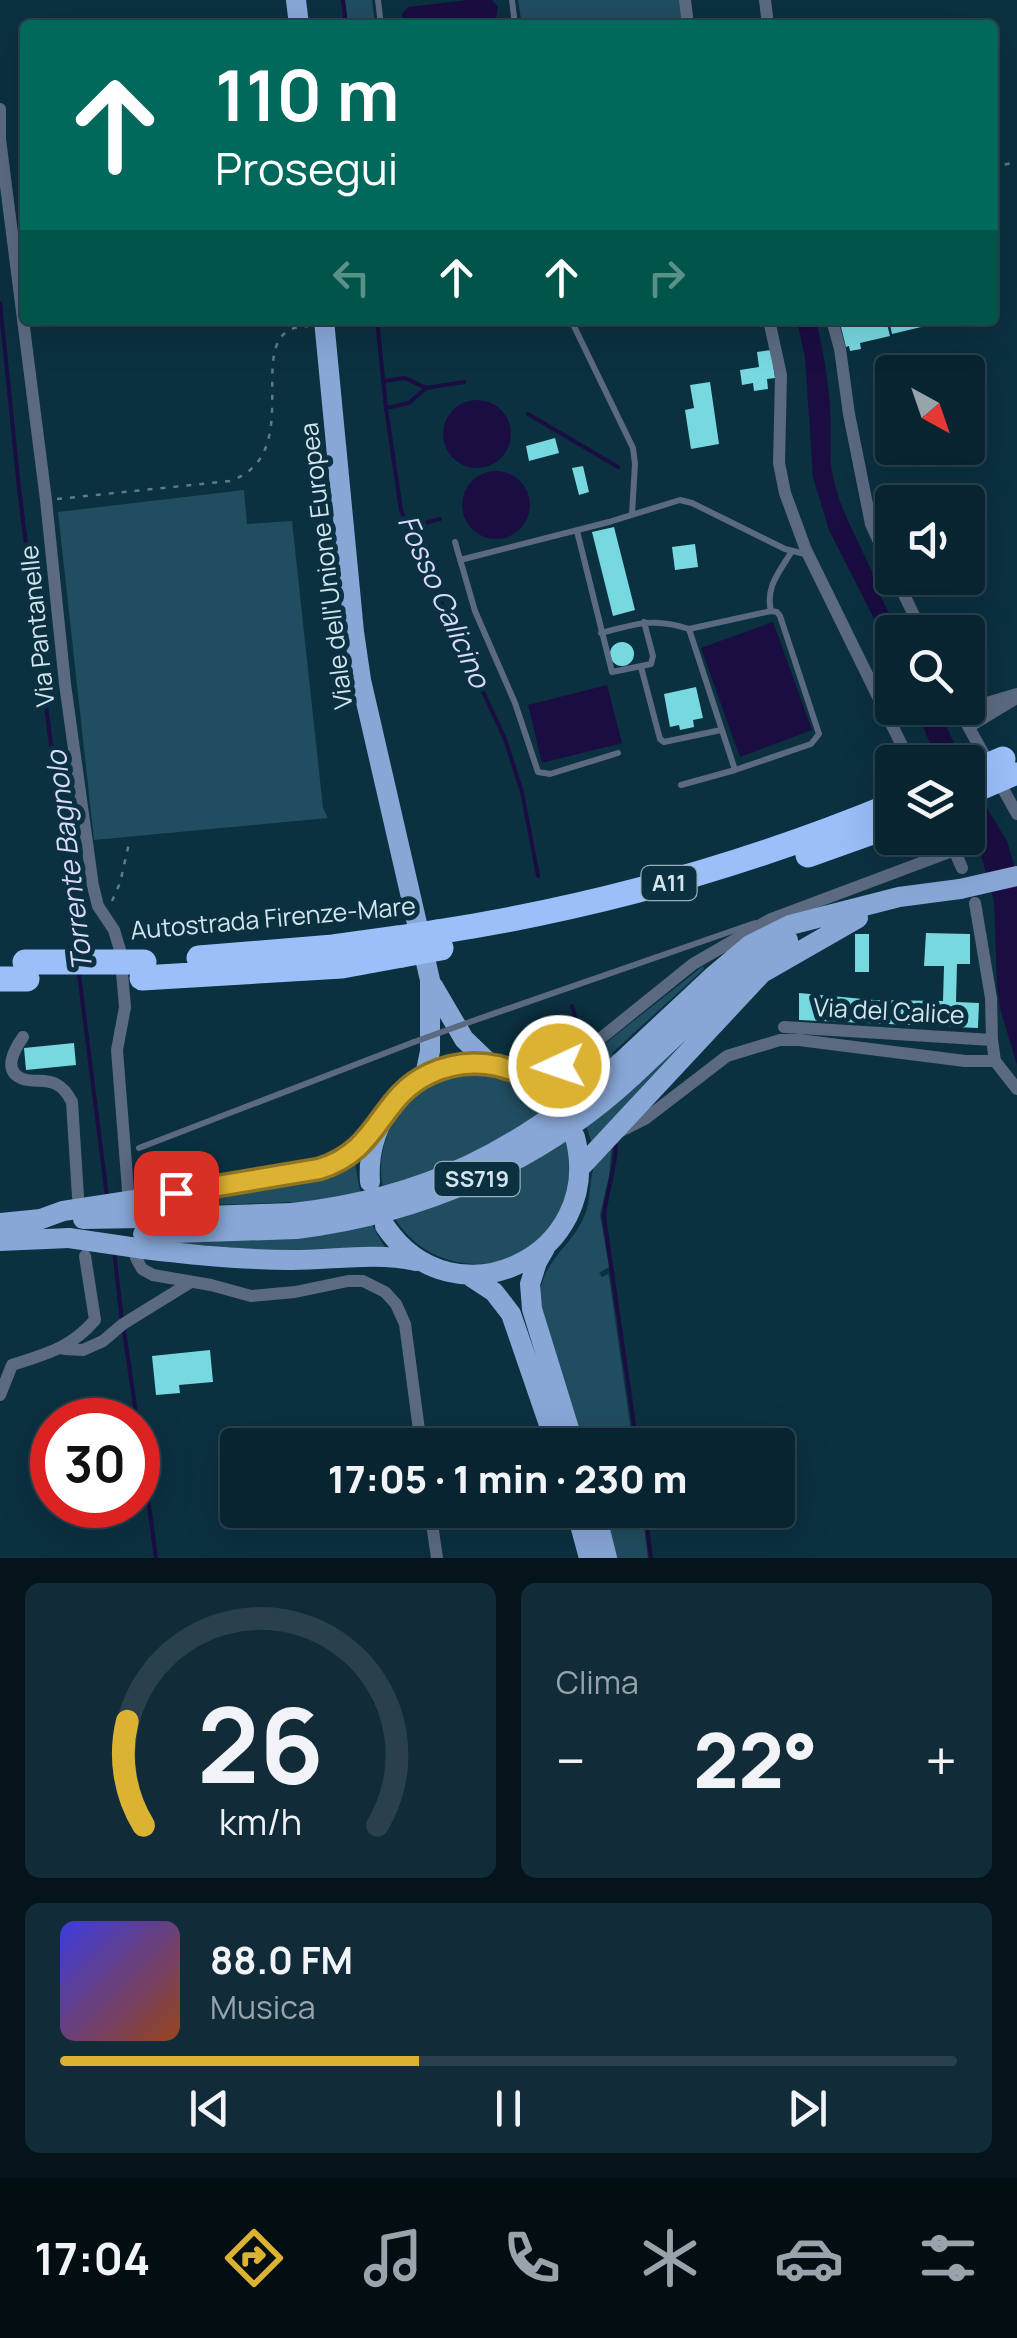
<!DOCTYPE html>
<html lang="it">
<head>
<meta charset="utf-8">
<style>
  :root { --surface:#082430; --page:#112c38; --text:#f1f3f6; --muted:#98a4ab; --line:#29414c; --accent:#dcb233 }
  body { margin:0; font-family:Manrope,sans-serif; background:var(--page); color:var(--text); height:100vh; display:flex; flex-direction:column; font-size:38px; white-space:nowrap }
  * { box-sizing:border-box; margin:0 }
  p { font-size:32px; color:var(--muted) }
  .icon { flex:none; width:55px; height:55px; fill:none; stroke:currentColor; stroke-width:2; stroke-linecap:round; stroke-linejoin:round }
  .map { position:relative; height:1558px; overflow:hidden }
  .details { display:flex; flex-direction:column; gap:25px; padding:25px; background:#04141a; flex:1 }
  .details>* { flex:none }
  .top-card { position:absolute; left:20px; top:20px; width:978px; height:305px; border-radius:10px; box-shadow:0 10px 40px #0002,0 0 0 2px var(--line); background:#00695c; color:#fff; overflow:hidden }
  .needle { width:65px; rotate:140deg }
  .tools { position:absolute; left:875px; top:355px; display:grid; gap:20px }
  .tools a { display:grid; place-items:center; width:110px; height:110px; border-radius:10px; background:var(--surface); box-shadow:0 10px 40px #0002,0 0 0 2px var(--line); font-size:50px }
  .speed { position:absolute; left:30px; top:1398px; display:flex; gap:20px; font-size:50px; font-weight:700; text-align:center }
  .speed>* { display:grid; place-content:center; width:130px; height:130px; border-radius:50%; background:var(--surface); box-shadow:0 10px 40px #0002,0 0 0 2px var(--line); line-height:1 }
  .speed .limit { border:15px solid #d22; background:#fff; color:#111 }
  .pin { position:absolute; display:grid; place-items:center; width:85px; height:85px; color:#fff; margin:-42px; border-radius:20px; box-shadow:0 5px 15px #0006 }
  .me { position:absolute; width:110px; margin:-55px; rotate:267deg; stroke-linejoin:round; filter:drop-shadow(0 0 8px #0008) }
  .turn { display:flex; align-items:center; gap:35px; height:210px; padding:0 30px; font-size:45px }
  .turn .icon { width:130px; height:130px; stroke-width:2.5 }
  .turn b { display:block; font-size:70px; line-height:85px }
  .lanes { display:flex; align-items:center; height:95px; padding:0 30px; background:#0003; justify-content:center; gap:50px; direction:ltr }
  .lanes .off { opacity:.35 }
  .big { font-size:75px; font-weight:800; line-height:1.1 }
  .details .card { flex:1; display:flex; flex-direction:column; justify-content:center; gap:15px; min-width:0; padding:0 35px; border-radius:15px; background:var(--page) }
  .details .dial { align-items:center; gap:0 }
  .dial svg { height:260px; overflow:visible; fill:none; stroke:var(--line); stroke-width:7; stroke-linecap:round; text-anchor:middle }
  .dial text { fill:var(--text); stroke:none }
  .song { display:flex; align-items:center; gap:30px }
  .cover { width:120px; height:120px; border-radius:15px; background:linear-gradient(135deg,hsl(240 70% 55%),hsl(20 70% 35%)) }
  .played { height:10px; border-radius:5px; background:linear-gradient(90deg,var(--accent) 40%,var(--line) 40%) }
  .keys { display:flex; justify-content:space-around; direction:ltr }
  .heat { display:flex; justify-content:space-between; align-items:center; font-size:55px; direction:ltr }
  .details .tiles { flex:1; display:grid; gap:25px; grid-template-columns:1fr 1fr }
  .card:last-child { grid-column:span 2 }
  .trip { position:absolute; left:220px; top:1428px; width:575px; height:100px; border-radius:10px; background:var(--surface); box-shadow:0 10px 40px #0002,0 0 0 2px var(--line); font-weight:800; line-height:100px; text-align:center }
  .tabs { display:flex; height:160px; justify-content:space-around; align-items:center; background:#030e13; color:var(--muted) }
  .tabs .icon { width:70px; height:70px }
  .tabs .current { color:var(--accent) }
  .tabs b { font-size:45px; color:var(--text) }
  .map>svg:first-child { display:block }
</style>
</head>
<body>
<div class="map">
<svg width="1017" height="1558" viewBox="0 0 1017 1558">
  <rect width="100%" height="100%" fill="#0b3040"/>
  <path fill="#214d61" d="M345 0H372L375 25H348Z
    M518 0H683L685 25H522Z
    M244 490 247 524 292 521 323 808 328 818 94 840 58 512Z
    M703 966 704 969 612 1053 638 1081 727 999 592 1143C581 1109 575 1101 551 1077L571 1069 583 1061Z
    M381 1169a95 95 0 1 1 190 0a95 95 0 1 1-190 0Z
    M612 1144 609 1176 600 1215 609 1267 599 1273 602 1277 608 1274 609 1276 633 1445H583L539 1299C542 1260 569 1250 584 1217 592 1200 588 1178 596 1162 600 1156 607 1150 612 1144Z
    M355 1161C359 1194 367 1219 385 1247L300 1253 162 1242 297 1237 291 1202 160 1207 156 1205Z
    M604 1510H642L648 1558H616Z"/>
  <path fill="#1a0d41" d="M469 0H492L498 7 496 20 487 25 403 24 402 14 408 7Z
    M797 320 816 321C823 349 828 378 830 406 832 430 828 454 833 477 840 510 859 542 872 572L874 584 899 632H892V654L829 530 813 477 805 358Z
    M443 434a34 34 0 1 1 68 0a34 34 0 1 1-68 0Z
    M462 505a34 34 0 1 1 68 0a34 34 0 1 1-68 0Z
    M773 622 812 730 740 757 701 648Z
    M607 685 622 743 542 763 528 705Z
    M915 708H937L955 745 959 762H938Z
    M968 777 1007 841 1017 875V1065L1000 1008 997 986 994 901 979 848 968 828Z"/>
  <g fill="none" stroke-linecap="round" stroke-linejoin="round">
    <path stroke="#1a0d41" stroke-width="4" d="M343 0 346 25
      M0 303 19 488 77 954
      M377 320 386 408 401 510 415 546 505 739 522 792 538 876
      M384 381 405 378 426 388
      M386 408 409 403 426 388 464 382
      M528 414 618 467
      M407 528 440 519
      M79 974 107 1197
      M572 1006 576 1020
      M590 1059 598 1075
      M616 1146C615 1171 606 1193 604 1217L637 1445
      M114 1251 122 1321
      M124 1331 137 1420
      M138 1422 156 1558
      M645 1510 651 1558"/>
  </g>
  <path fill="#77d8e0" d="M853 320H886L890 336 860 343 861 349 850 351 849 346 846 347 840 323Z
    M889 320H937L938 323 892 334Z
    M771 350 775 378 767 379 768 389 754 391 753 383 742 385 740 370 759 367 757 352Z
    M710 382 719 444 691 449 685 410 694 408 690 385Z
    M555 438 559 453 529 461 526 446Z
    M583 466 589 492 579 495 572 468Z
    M614 527 635 610 613 616 592 532Z
    M695 544 698 567 675 570 672 547Z
    M610 654a12 12 0 1 1 24 0a12 12 0 1 1-24 0Z
    M696 687 703 718 693 720 694 727 680 730 679 725 670 727 664 694Z
    M926 933 970 934V964H957L956 1002 979 1003 978 1028 799 1020V993L874 1000 943 1001 944 966H924Z
    M855 934H869V972H855Z
    M74 1043 76 1065 26 1070 24 1048Z
    M210 1350 213 1382 179 1385 180 1393 156 1395 152 1356Z"/>
  <g fill="none" stroke-linecap="round" stroke-linejoin="round">
    <path stroke="#5e7b89" stroke-width="2.5" stroke-dasharray="5 8" stroke-linecap="butt" d="M992 167 1017 162
      M57 499 230 481C301 457 253 360 285 333 292 327 300 327 308 326
      M112 901 120 883 130 839"/>
    <path stroke="#5b6a81" stroke-width="6" d="M378 0 381 25
      M512 0 515 25
      M571 320 633 448 635 464 632 514
      M577 531 612 672 651 664 653 656 644 622
      M455 542 475 611 515 703 538 772 550 774 618 753
      M460 560 609 522 680 500 692 503 785 549 809 555
      M771 611 689 629 735 770 811 744 819 734 780 616 777 612 771 611C765 587 780 571 792 551
      M601 633C635 624 655 617 689 629
      M641 667 660 739 664 742 721 730
      M681 785 735 770
      M464 1024 755 923
      M139 1148 414 1042"/>
    <path stroke="#5b6a81" stroke-width="12" d="M685 0 688 25
      M765 0 768 25
      M0 109V139L46 500 65 684 93 886 98 906 114 930 120 950 125 1007 117 1050 128 1190
      M769 320 781 375 779 463 785 493 806 550 910 762
      M832 320 840 349 849 414 871 524 892 571
      M896 578 922 632
      M958 708 1017 814
      M960 711 1017 694
      M970 726 1015 699
      M949 838 962 868
      M975 903 991 998 992 1040 995 1061 1017 1089
      M784 1027 992 1040
      M23 1037C14 1050 2 1071 23 1079 34 1083 45 1078 56 1084 64 1088 68 1094 72 1102L78 1197
      M518 1071C538 1070 557 1069 575 1059L693 964 771 919 955 850
      M621 1131 645 1119 727 1056 780 1040H799L965 1061H995
      M136 1258 142 1269 153 1275 211 1285 251 1296 295 1292 348 1281H363L385 1292 396 1304 405 1324 421 1445
      M64 1349 83 1350 103 1341 123 1324 191 1282
      M0 1395 12 1365C46 1354 71 1348 95 1320L85 1256
      M430 1510 437 1558"/>
    <path stroke="#88a7d7" stroke-width="20" d="M296 0 299 25
      M324 320 354 632 361 680 430 980V1051L425 1076
      M433 986 464 1039 490 1064
      M621 1062 712 977 750 945 790 925 899 897 960 889
      M633 1076 756 960 788 940
      M580 1168 762 973 858 918
      M370 1182C363 1081 480 1020 551 1097
      M141 1199 319 1169C343 1161 357 1150 373 1131
      M142 1218 293 1213
      M0 1223 41 1219
      M385 1226C454 1328 606 1256 575 1137
      M143 1234 296 1229
      M0 1241 69 1238
      M545 1248 537 1262 530 1284 532 1309 574 1445
      M144 1249C193 1255 242 1260 292 1260 333 1260 375 1252 416 1261
      M468 1275 494 1292 511 1314 556 1445
      M576 1510 589 1558
      M595 1510 607 1558"/>
    <path stroke="#9abff9" stroke-width="25" d="M808 855 892 825
      M437 932C593 908 746 865 892 805
      M199 958 333 947 398 938
      M142 978 342 966 402 955
      M0 979H27"/>
    <path stroke="#5b6a81" stroke-width="6" d="M414 1042 464 1024"/>
    <path stroke="#88a7d7" stroke-width="20" d="M960 889 1017 876
      M293 1213C428 1198 519 1150 621 1062
      M41 1219 63 1211 141 1199
      M83 1219 142 1218
      M296 1229C421 1214 541 1162 633 1076
      M69 1238 144 1249"/>
    <path stroke="#9abff9" stroke-width="25" d="M968 774 1003 759
      M968 793 1012 774
      M398 938 437 932
      M402 955 441 948
      M25 962H144"/>
  </g>
  <g fill="none" stroke-linecap="round" stroke-linejoin="round">
    <defs>
      <path id="route" d="M176 1193 319 1169C380 1151 378 1098 429 1074 450 1064 474 1061 498 1066 505 1068 512 1071 520 1071 533 1072 546 1069 559 1066"/>
    </defs>
    <use href="#route" stroke="#8f7421" stroke-width="25"/>
    <use href="#route" stroke="#dcb233" stroke-width="18"/>
  </g>
  <g text-anchor="middle" stroke-width="10" stroke-linejoin="round" paint-order="stroke">
    <g fill="#0b3040" stroke="#96afba" stroke-width="2.5">
      <rect x="641.5" y="866" width="55" height="34" rx="8"/>
      <rect x="434.5" y="1162" width="85" height="34" rx="8"/>
    </g>
    <g font-size="22" font-weight="bold" fill="#d2e5ef">
      <text x="669" y="891">A11</text>
      <text x="477" y="1187">SS719</text>
    </g>
    <g font-size="25" fill="#d2e5ef" stroke="#0b3040">
      <text transform="translate(326 566) rotate(-97)" y="9">Viale dell'Unione Europea</text>
      <text transform="translate(37 626) rotate(-96)" y="9">Via Pantanelle</text>
      <text transform="translate(273 918) rotate(-5)" y="9">Autostrada Firenze-Mare</text>
      <text transform="translate(889 1011) rotate(3)" y="9">Via del Calice</text>
    </g>
    <g font-size="28" font-style="italic" fill="#dad9fd" stroke="#0b3040">
      <text transform="translate(444 601) rotate(66)" y="10">Fosso Calicino</text>
      <text transform="translate(69 861) rotate(-97)" y="10">Torrente Bagnolo</text>
    </g>
  </g>
</svg>
<div class="tools">
<a><svg class="needle" viewBox="-14 -14 28 28"><path d="M0-13l5 13h-10z" fill="#e53935"/><path d="M0 13l5-13h-10z" fill="#98a4ab"/></svg></a>
<a><svg class="icon" aria-label="sound" viewBox="0 0 24 24"><path d="M4 9h4l5-4v14l-5-4H4zM17 9q2 3 0 6"/></svg></a>
<a><svg class="icon" aria-label="search" viewBox="0 0 24 24"><circle cx="10" cy="10" r="6"/><path d="M15 15l6 6"/></svg></a>
<a><svg class="icon" aria-label="layers" viewBox="0 0 24 24"><path d="M12 4l9 5-9 5-9-5zM3 14l9 5 9-5"/></svg></a>
</div>
<div class="speed"><div class="limit">30</div></div>
<div class="pin" style="left:176px;top:1193px;background:#d93025"><svg class="icon" aria-label="arrive" viewBox="0 0 24 24"><path d="M6 21V4h12l-3 4 3 4H6"/></svg></div>
<svg class="me" style="left:559px;top:1066px" viewBox="-20 -20 40 40"><circle r="17" fill="#dcb233" stroke="#fff" stroke-width="3"/><path d="M0-11L8 9 0 5-8 9z" fill="#fff"/></svg>
<div class="trip">17:05 · 1 min · 230 m</div>
<div class="top-card">
<div class="turn"><svg class="icon" aria-label="ahead" viewBox="0 0 24 24"><path d="M12 20V5M6 11l6-6 6 6"/></svg><div><b>110 m</b>Prosegui</div></div>
<div class="lanes"><svg class="icon off" aria-label="left" viewBox="0 0 24 24"><path d="M17 20v-9H6M10 6l-5 5 5 5"/></svg><svg class="icon" aria-label="ahead" viewBox="0 0 24 24"><path d="M12 20V5M6 11l6-6 6 6"/></svg><svg class="icon" aria-label="ahead" viewBox="0 0 24 24"><path d="M12 20V5M6 11l6-6 6 6"/></svg><svg class="icon off" aria-label="right" viewBox="0 0 24 24"><path d="M7 20v-9h11M14 6l5 5-5 5"/></svg></div>
</div>
</div>
<section class="details">
<div class="tiles">
<div class="card dial"><svg viewBox="0 0 100 80">
<path d="M14 69A42 42 0 1 1 86 69"/>
<path d="M14 69A42 42 0 0 1 9 37" stroke="#dcb233"/>
<text x="50" y="56" font-size="32" font-weight="700">26</text>
<text x="50" y="72" font-size="11">km/h</text>
</svg></div>
<div class="card"><p>Clima</p>
<div class="heat"><a>−</a><b class="big">22°</b><a>+</a></div>
</div>
<div class="card">
<div class="song"><i class="cover"></i><div><b>88.0 FM</b><p>Musica</p></div></div>
<div class="played"></div>
<div class="keys"><svg class="icon" aria-label="previous" viewBox="0 0 24 24"><path d="M18 5L8 12l10 7zM5 5v14"/></svg><svg class="icon" aria-label="pause" viewBox="0 0 24 24"><path d="M8 5v14M16 5v14"/></svg><svg class="icon" aria-label="next" viewBox="0 0 24 24"><path d="M6 5l10 7-10 7zM19 5v14"/></svg></div>
</div>
</div>
</section>
<nav class="tabs">
<b>17:04</b>
<svg class="icon current" aria-label="directions" viewBox="0 0 24 24"><path d="M12 3l9 9-9 9-9-9zM9 14v-3h6M13 9l2 2-2 2"/></svg>
<svg class="icon" aria-label="music" viewBox="0 0 24 24"><path d="M9 18V5l10-2v13"/><circle cx="6" cy="18" r="3"/><circle cx="16" cy="16" r="3"/></svg>
<svg class="icon" aria-label="phone" viewBox="0 0 24 24"><path d="M5 4h4l2 5-3 2q2 4 5 5l2-3 5 2v4C11 20 4 13 5 4z"/></svg>
<svg class="icon" aria-label="climate" viewBox="0 0 24 24"><path d="M12 3v18M4 7l16 10M4 17L20 7"/></svg>
<svg class="icon" aria-label="car" viewBox="0 0 24 24"><path d="M5 17H2v-5l4-1 3-4h7l3 4 3 1v5h-3M9 17h6M6 11h13"/><circle cx="7" cy="17" r="2"/><circle cx="17" cy="17" r="2"/></svg>
<svg class="icon" aria-label="filters" viewBox="0 0 24 24"><path d="M4 7h16M4 17h16"/><circle cx="9" cy="7" r="2"/><circle cx="15" cy="17" r="2"/></svg>
</nav>
</body>
</html>
